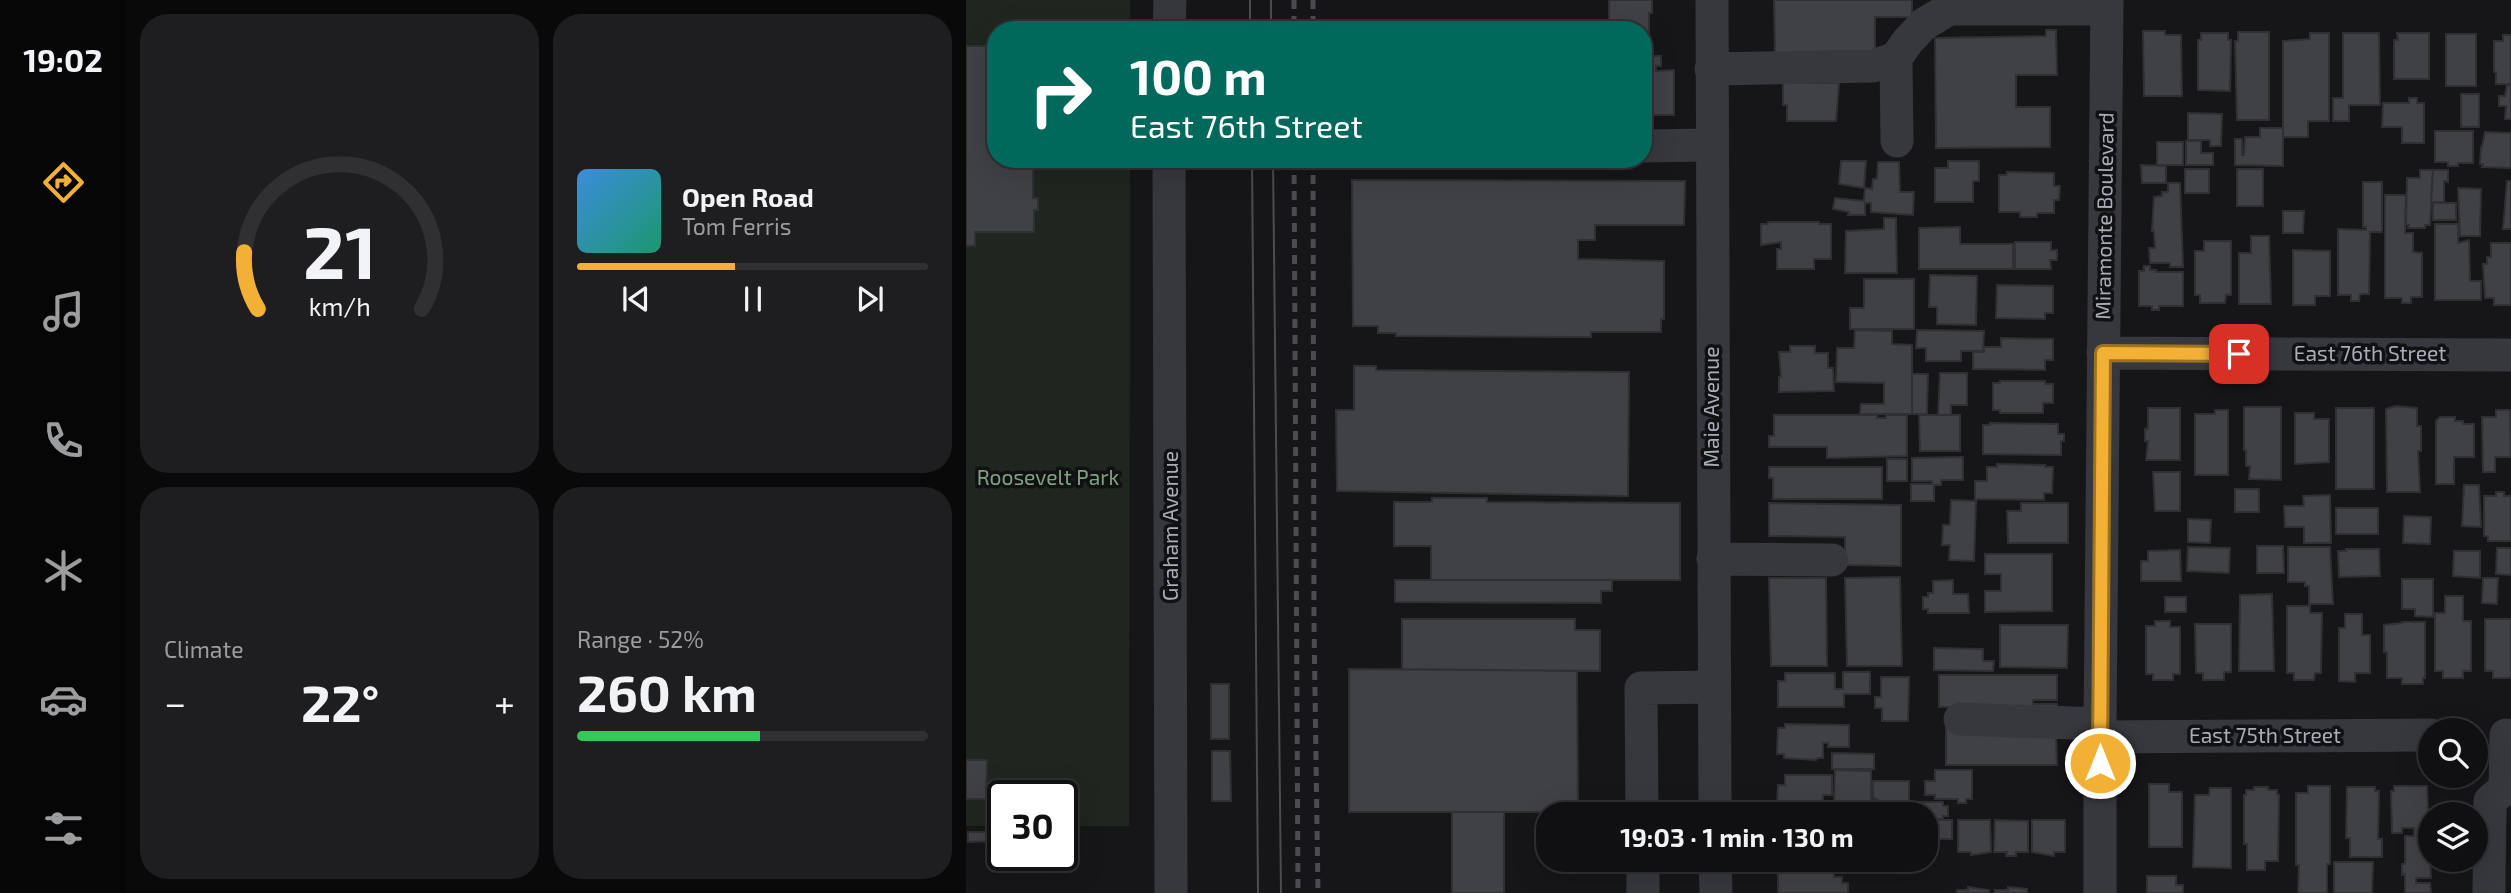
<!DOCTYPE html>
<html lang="en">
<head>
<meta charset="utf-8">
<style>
  :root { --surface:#101012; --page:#1e1e20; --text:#f1f3f6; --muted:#9c9d9f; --line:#303032; --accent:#f2b134 }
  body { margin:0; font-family:"Exo 2",sans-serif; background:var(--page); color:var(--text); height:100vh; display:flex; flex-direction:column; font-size:26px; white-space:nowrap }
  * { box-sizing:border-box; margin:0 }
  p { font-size:23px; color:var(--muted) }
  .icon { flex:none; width:38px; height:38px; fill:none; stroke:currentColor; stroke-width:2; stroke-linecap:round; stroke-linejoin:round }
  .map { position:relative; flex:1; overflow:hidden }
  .drawer { display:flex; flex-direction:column; gap:14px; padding:14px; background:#09090a; width:840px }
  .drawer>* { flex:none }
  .guide { position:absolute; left:21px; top:21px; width:665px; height:147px; border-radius:28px; box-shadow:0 7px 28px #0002,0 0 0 2px var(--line); background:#00695c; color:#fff; overflow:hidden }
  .controls { position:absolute; left:1452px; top:718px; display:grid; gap:14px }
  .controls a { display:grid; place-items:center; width:70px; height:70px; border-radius:50%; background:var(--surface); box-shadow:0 7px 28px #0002,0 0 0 2px var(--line); font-size:35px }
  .speed { position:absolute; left:21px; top:780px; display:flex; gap:14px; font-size:35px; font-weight:700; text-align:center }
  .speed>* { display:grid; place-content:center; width:91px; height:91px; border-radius:50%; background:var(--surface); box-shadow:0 7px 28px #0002,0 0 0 2px var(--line); line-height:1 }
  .speed .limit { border:4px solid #111; border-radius:10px; background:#fff; color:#111 }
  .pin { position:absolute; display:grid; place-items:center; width:60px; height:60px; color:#fff; margin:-30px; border-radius:14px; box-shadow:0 4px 10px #0006 }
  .me { position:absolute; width:77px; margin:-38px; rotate:0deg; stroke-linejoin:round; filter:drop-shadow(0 0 5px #0008) }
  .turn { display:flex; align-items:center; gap:24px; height:147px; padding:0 28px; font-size:32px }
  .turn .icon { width:91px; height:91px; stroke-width:2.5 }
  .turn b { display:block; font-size:49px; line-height:60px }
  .big { font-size:52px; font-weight:700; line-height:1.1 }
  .drawer .card { flex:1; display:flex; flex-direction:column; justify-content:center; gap:10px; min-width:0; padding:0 24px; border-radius:28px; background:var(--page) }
  .drawer .dial { align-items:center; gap:0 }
  .dial svg { height:182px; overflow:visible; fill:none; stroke:var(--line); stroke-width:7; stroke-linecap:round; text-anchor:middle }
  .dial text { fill:var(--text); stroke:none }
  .song { display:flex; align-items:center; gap:21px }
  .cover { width:84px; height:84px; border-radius:10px; background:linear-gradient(135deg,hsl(210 70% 55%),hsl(160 70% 35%)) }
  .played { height:7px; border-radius:4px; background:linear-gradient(90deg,var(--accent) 45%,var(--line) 45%) }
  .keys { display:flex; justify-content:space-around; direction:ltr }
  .heat { display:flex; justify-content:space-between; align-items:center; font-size:38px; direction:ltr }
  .charge { height:10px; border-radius:5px; background:linear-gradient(90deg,#34c759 52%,var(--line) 0) }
  .drawer .tiles { flex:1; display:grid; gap:14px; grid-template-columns:repeat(2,1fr) }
  .trip { position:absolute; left:570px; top:802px; width:402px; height:70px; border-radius:28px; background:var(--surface); box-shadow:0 7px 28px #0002,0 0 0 2px var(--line); font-weight:700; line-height:70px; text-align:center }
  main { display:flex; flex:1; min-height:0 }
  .menu { display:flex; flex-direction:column; width:126px; justify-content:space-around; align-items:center; background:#060607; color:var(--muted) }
  .menu .icon { width:49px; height:49px }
  .menu .current { color:var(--accent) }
  .menu b { font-size:32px; color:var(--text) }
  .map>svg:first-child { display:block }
</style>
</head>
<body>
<main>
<nav class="menu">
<b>19:02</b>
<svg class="icon current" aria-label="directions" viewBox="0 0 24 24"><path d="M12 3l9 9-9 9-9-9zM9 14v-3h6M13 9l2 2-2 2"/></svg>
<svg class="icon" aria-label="music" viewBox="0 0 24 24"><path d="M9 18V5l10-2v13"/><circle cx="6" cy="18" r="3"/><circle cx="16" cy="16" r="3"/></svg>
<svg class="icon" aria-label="phone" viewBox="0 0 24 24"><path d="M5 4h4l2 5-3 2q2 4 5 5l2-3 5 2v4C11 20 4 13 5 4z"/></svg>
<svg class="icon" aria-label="climate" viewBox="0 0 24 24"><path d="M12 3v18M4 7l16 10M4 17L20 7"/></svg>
<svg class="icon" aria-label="car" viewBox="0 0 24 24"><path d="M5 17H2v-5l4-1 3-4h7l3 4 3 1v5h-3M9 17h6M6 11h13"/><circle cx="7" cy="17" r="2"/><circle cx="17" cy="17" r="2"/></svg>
<svg class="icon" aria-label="filters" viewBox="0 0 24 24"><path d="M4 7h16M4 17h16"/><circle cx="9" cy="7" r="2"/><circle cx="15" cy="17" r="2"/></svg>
</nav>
<section class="drawer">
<div class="tiles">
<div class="card dial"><svg viewBox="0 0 100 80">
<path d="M14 69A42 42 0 1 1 86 69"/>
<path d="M14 69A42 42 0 0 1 8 44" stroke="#f2b134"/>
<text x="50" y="56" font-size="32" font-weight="700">21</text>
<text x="50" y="72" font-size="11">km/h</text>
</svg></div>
<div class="card">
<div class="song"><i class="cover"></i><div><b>Open Road</b><p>Tom Ferris</p></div></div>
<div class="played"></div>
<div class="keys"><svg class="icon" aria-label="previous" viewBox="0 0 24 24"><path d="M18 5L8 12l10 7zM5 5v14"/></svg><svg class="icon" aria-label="pause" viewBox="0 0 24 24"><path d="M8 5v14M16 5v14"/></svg><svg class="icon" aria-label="next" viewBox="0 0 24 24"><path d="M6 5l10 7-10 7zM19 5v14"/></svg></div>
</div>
<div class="card"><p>Climate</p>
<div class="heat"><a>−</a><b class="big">22°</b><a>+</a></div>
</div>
<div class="card"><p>Range · 52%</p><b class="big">260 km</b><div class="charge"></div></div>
</div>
</section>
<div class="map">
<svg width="1545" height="893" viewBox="0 0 1545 893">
  <rect width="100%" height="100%" fill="#161618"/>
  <path fill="#1e261f" d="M0 0H164V30H30V159H164L163 826H96V796H37V826H0Z"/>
  <path fill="#404145" stroke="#303034" stroke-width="2" d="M643 0H686V13H683V43H677V30H643Z
    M808 0H946V17H909V53L809 54Z
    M550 23H582V30H550Z
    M1080 30H1090L1091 75H1050V107H1084V147L970 148 969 38 1080 36Z
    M1177 31H1199V35H1215L1216 96H1178Z
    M1272 32H1303V120H1271L1269 41H1272Z
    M1235 33H1262V40H1265L1264 91 1232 90V40H1235Z
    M1344 33H1363V121H1342V137H1317V41L1344 39Z
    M1377 33H1413L1414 105H1383V121H1367V98H1377Z
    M1431 33H1463V79H1428V40H1432Z
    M1480 34H1510V86H1480Z
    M1537 35H1545V84H1530V72H1528V41H1537Z
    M0 46H30V159H67V198H72V210H68V232H9V246H0Z
    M677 56H695V66H690V71L708 70V115H677Z
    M817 83H873L870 121H821V105H817Z
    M1541 85H1545V119H1539L1540 106H1533V96H1539Z
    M1495 94H1513V127H1495Z
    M1443 98H1451V103H1458V143H1436V127H1416L1417 103H1443Z
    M1222 113 1256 114 1255 146H1244V140H1222Z
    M1294 128H1317V166L1269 165V139H1276V155H1278L1279 137H1294Z
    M1469 131H1507V163H1492V166H1482V162H1469Z
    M1519 132 1545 133V168L1516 167 1517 164H1514L1515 147H1516Z
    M1220 141H1235V153H1247V165H1220Z
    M1191 142H1217V165H1191Z
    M875 161H900L898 188 873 184Z
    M982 161H1013V181H1007V202H969V168H982Z
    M912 162H933L934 192H948L947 215 905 212V203H899V215H882L883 212 867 209 869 198 898 201 899 188 906 189 907 179H911Z
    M1175 165 1200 166V183H1176Z
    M1219 169H1243V193H1219Z
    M1271 169H1297V206H1271Z
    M1454 170H1467L1464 225H1459V228H1442L1443 225H1440L1441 178H1454Z
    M1467 170H1482V182L1478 181V202H1465Z
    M1041 172 1088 173V186H1094L1093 200H1088V213H1071V217H1054V212H1033V175H1040Z
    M386 180 719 181 718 225H629V240H612V259L698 261V319H695V332H625V337L430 336V333H412V326H387Z
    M1541 181H1545V229H1537Z
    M1397 182H1416V232H1404L1403 294H1394L1393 301H1385V295H1372V229L1400 230V227H1397Z
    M1202 183H1214L1217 267H1204V263H1184L1183 248H1189L1188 231H1186L1188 197 1196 196V192H1202Z
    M1492 188 1515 189 1514 236H1494Z
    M1419 195H1440L1439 233H1447V252L1456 253V297H1445V303H1436V298H1419Z
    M1467 203H1490V220H1467Z
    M1317 211H1338L1337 233H1317Z
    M918 218H930L931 273H879L880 231 918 229Z
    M802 222H853V224H865V259H848V269H811V249H815V242L795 245V224H802Z
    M1469 224H1492V243L1503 240 1504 281H1515V300H1469Z
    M994 227V244H1047V269H953V228Z
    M1285 236H1303L1305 304H1273V253H1285Z
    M1238 241H1265V295H1260L1259 303H1234V295H1229V251H1238Z
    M1049 242H1085V250H1091V260H1084L1085 269H1049Z
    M1525 243H1545V305H1528V298H1519L1517 264H1521V257H1525Z
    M1327 250 1364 251V296H1349V305H1327Z
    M1178 266H1184V270H1190V272H1217V306H1193V310H1186V306H1173V271H1178Z
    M964 275 1011 276 1010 325 971 324V307H963Z
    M898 279H948V329H884V308H898Z
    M1031 285 1087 286V313H1079V319L1030 318Z
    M889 330 926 331V344L946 345V414H894L895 404H918V383L870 382 871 348H888Z
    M951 330 1018 331 1017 351H995V361H960V348H950Z
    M1035 338 1087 339V360H1079V370L1007 369V352H1018V347H1035Z
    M824 346H849V353H862V368H867L868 391 813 392V377H815L813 352H824Z
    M388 366H410V370L663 372 662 496 371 491 370 410H388Z
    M974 373H1001V405H985V415H972Z
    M946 374H962L961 414H946Z
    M1034 381H1079V384H1087V403H1077V413H1034V410H1027V383H1034Z
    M1430 406 1451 408V426H1455V451H1452L1454 492H1421L1420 409Z
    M1278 407H1315V480L1283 479 1284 466H1280V450H1278Z
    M1182 408H1214V460H1180L1182 441H1179V429H1182Z
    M1370 408H1408V489H1370Z
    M1249 410H1262V475H1229V414H1249Z
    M1530 410H1544L1545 457H1529V472H1517L1516 417H1530Z
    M1329 413H1348V419H1363V462L1329 464Z
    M808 415H911V418H920V415H941V456L861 458V447H803V436H808Z
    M953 415H994V451H954Z
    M1474 417H1489V421H1497V424H1508V457H1488V484H1470V421Z
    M1024 423 1092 424V434H1098V441H1095V455L1017 454V425H1024Z
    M997 457V480H975V485H968V501H945V484H966V481H946V458Z
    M921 459H941V481H921Z
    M1031 464 1079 465V467H1087L1086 493H1078V500L1009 499V481H1021V467H1031Z
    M803 467H916V499H807V478H803Z
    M1187 472H1214V511H1189Z
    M1498 485H1513L1515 527 1496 526Z
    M1269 489H1293V512H1269Z
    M1530 492H1538V496H1545V541H1522V536H1518V496H1530Z
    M1364 495 1365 543H1338V527H1319L1318 506H1338L1337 496Z
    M466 498H521V502L714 503V580H465V546H428V502H466Z
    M985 500 1010 501 1008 561 983 560 984 545H976L977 525H984Z
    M803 503 935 505V566L879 565V537L803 536Z
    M1055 503H1102V543H1042L1041 511H1055Z
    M1370 508H1412V534H1370Z
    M1438 516 1465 517 1464 544 1437 543Z
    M1222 519 1245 520 1244 543 1222 542Z
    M1291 546H1317L1318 573H1291Z
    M1222 547 1264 548 1263 573 1221 571Z
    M1322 547H1364L1367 604H1343V586H1339V582H1322Z
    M1531 548H1545V575L1530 574Z
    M1380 549H1413L1414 576 1373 577 1372 551H1380Z
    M1214 550 1215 581H1175V561H1182V551Z
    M1488 551H1514V578L1487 576Z
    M1019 554H1086V611L1019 612V591H1035V574H1019Z
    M934 577 936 666H881L879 578Z
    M803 578H860L861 666H805Z
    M1517 578H1532L1531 604 1516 603Z
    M1436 579H1467V617L1449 616V609H1436Z
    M429 580H646V591H635V603L429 602Z
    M987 580V594H1002L1003 613H962V609H957V597H962V593H967V581Z
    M1306 594 1308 671H1273L1274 595Z
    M1479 596H1497V621H1505V671H1497V678H1477V671H1469V613H1479Z
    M1199 597H1220V612H1199Z
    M1321 606H1344V613H1356L1355 673H1349L1348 680H1328V673H1321Z
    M1379 614H1396V635H1404V673H1389V682L1373 681V628H1379Z
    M436 619H609V630H634V671L436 669Z
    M1519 619H1545V678H1527V671H1519Z
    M1189 621H1204V627H1214V674H1207V680H1187V674H1180V626H1189Z
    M1436 622H1459V678H1457V684H1436V678H1421V652H1418V625L1436 623Z
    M1229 624H1265V672H1258V680H1237V673H1230Z
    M1034 625H1102L1101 668 1034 667Z
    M968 648 1017 649V661H1028L1027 671 968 670Z
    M383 669 611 671 612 812H383Z
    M877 672H904V694H878V707H812V681H819V673H869V689H877Z
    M973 675H1091V700H1067V704H1091V716L983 710V707H973Z
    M915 677H943L942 721H916V708H909V697H915Z
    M245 684H263V739H245Z
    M819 724 883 725V747H862V743H857V758H851L850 760 818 758V754H811L812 728H819Z
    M980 725 1090 737 1091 765H980Z
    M246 751H264L265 801H246Z
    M866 753 908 754V769H866Z
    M0 760H21L20 799H0Z
    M869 770 905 771V799H910L907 797V781H943V814H910V809H903L904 801 868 803Z
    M969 770H1006V799H1000V803H992V799H969V795H959V781H969Z
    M819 775H866V795H857V801H866V806H857V808H819V806H811L812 785H819Z
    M1183 784H1203V792H1216V847H1183Z
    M1342 786H1364V864H1361V893H1332L1333 865H1330V793H1342Z
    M1428 786H1461L1465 878H1450V883H1464L1465 893H1439V874L1436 875V864H1439V836H1448V828H1436V833H1426L1425 791H1428Z
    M1288 787H1302V790H1311V794L1313 795 1312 861H1299V870H1281V844H1278V795H1280V790H1288Z
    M1381 787H1409V791H1413L1412 839H1416V857H1384V838H1380Z
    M1244 788H1265V868L1227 867 1229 795H1243Z
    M948 802H977V806H982V816H977V819H961V814H948Z
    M486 812H538V893H486Z
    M961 820H986V839H961Z
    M992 820H1024L1025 852 1005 855V852H992Z
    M1029 820 1062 821V852H1050V856H1040L1041 852H1028Z
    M1066 820H1099V852H1088V856L1066 852Z
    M2 832H37V841L2 842Z
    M926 859H947V868H926Z
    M1368 862H1407L1406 893H1368Z
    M812 873H868V877H876V883H882V893H812Z
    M1181 876H1210V885H1217V893H1181Z
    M1002 887 1023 890V893H991V890H1002Z
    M1042 887 1061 889V893H1029V890H1042Z"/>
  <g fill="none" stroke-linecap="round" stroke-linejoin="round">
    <path stroke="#37383d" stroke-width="33" d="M746 0 749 814
      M203 30 204 0
      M930 58 931 141
      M745 69 907 66 930 58 942 41 958 24 983 9H1141
      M677 146 745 145
      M203 159 205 893
      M1137 353 1545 355
      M747 559 866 560
      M994 719 1134 724
      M1134 737 1465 735
      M676 814 675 688 748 687
      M677 859V893
      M749 859 750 893
      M1134 893V724L1141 0
      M1523 893 1524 801 1539 788 1540 735"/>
    <path stroke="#4a4c52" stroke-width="2" d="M284 0V30
      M305 0V30
      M286 159 292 893
      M307 159 315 893"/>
    <path stroke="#4a4c52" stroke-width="5" stroke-dasharray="9 7" stroke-linecap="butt" d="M328 0V30
      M347 0V30
      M328 159 332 893
      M347 159 348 624 352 893"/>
  </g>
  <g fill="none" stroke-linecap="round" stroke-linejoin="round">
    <defs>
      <path id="route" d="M1134 763 1137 353 1273 354"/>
    </defs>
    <use href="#route" stroke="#9d7322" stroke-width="18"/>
    <use href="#route" stroke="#f2b134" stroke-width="12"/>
  </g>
  <g text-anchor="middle" stroke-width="7" stroke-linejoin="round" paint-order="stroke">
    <g font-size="21" fill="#a8adb8" stroke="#111113">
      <text transform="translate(1139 216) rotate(-89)" y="7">Miramonte Boulevard</text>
      <text x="1404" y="361">East 76th Street</text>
      <text transform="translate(746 407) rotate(-90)" y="7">Maie Avenue</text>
      <text transform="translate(205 526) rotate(-90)" y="7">Graham Avenue</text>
      <text x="1299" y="743">East 75th Street</text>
    </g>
    <g font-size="21" fill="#7fa381" stroke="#111113">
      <text x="82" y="485">Roosevelt Park</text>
    </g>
  </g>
</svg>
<div class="controls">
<a><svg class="icon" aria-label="search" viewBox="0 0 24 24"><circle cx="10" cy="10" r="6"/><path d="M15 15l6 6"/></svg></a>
<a><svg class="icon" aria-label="layers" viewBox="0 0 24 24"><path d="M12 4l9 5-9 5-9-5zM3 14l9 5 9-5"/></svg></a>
</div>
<div class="speed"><div class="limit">30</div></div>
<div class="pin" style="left:1273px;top:354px;background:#d93025"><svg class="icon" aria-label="arrive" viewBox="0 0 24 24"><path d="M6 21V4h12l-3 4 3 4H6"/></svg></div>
<svg class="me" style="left:1134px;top:763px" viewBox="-20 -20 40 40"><circle r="17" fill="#f2b134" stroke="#fff" stroke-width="3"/><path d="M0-11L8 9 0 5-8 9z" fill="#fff"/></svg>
<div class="trip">19:03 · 1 min · 130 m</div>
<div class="guide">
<div class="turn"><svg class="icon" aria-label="right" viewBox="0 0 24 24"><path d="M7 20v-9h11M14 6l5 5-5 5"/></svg><div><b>100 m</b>East 76th Street</div></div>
</div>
</div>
</main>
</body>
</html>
